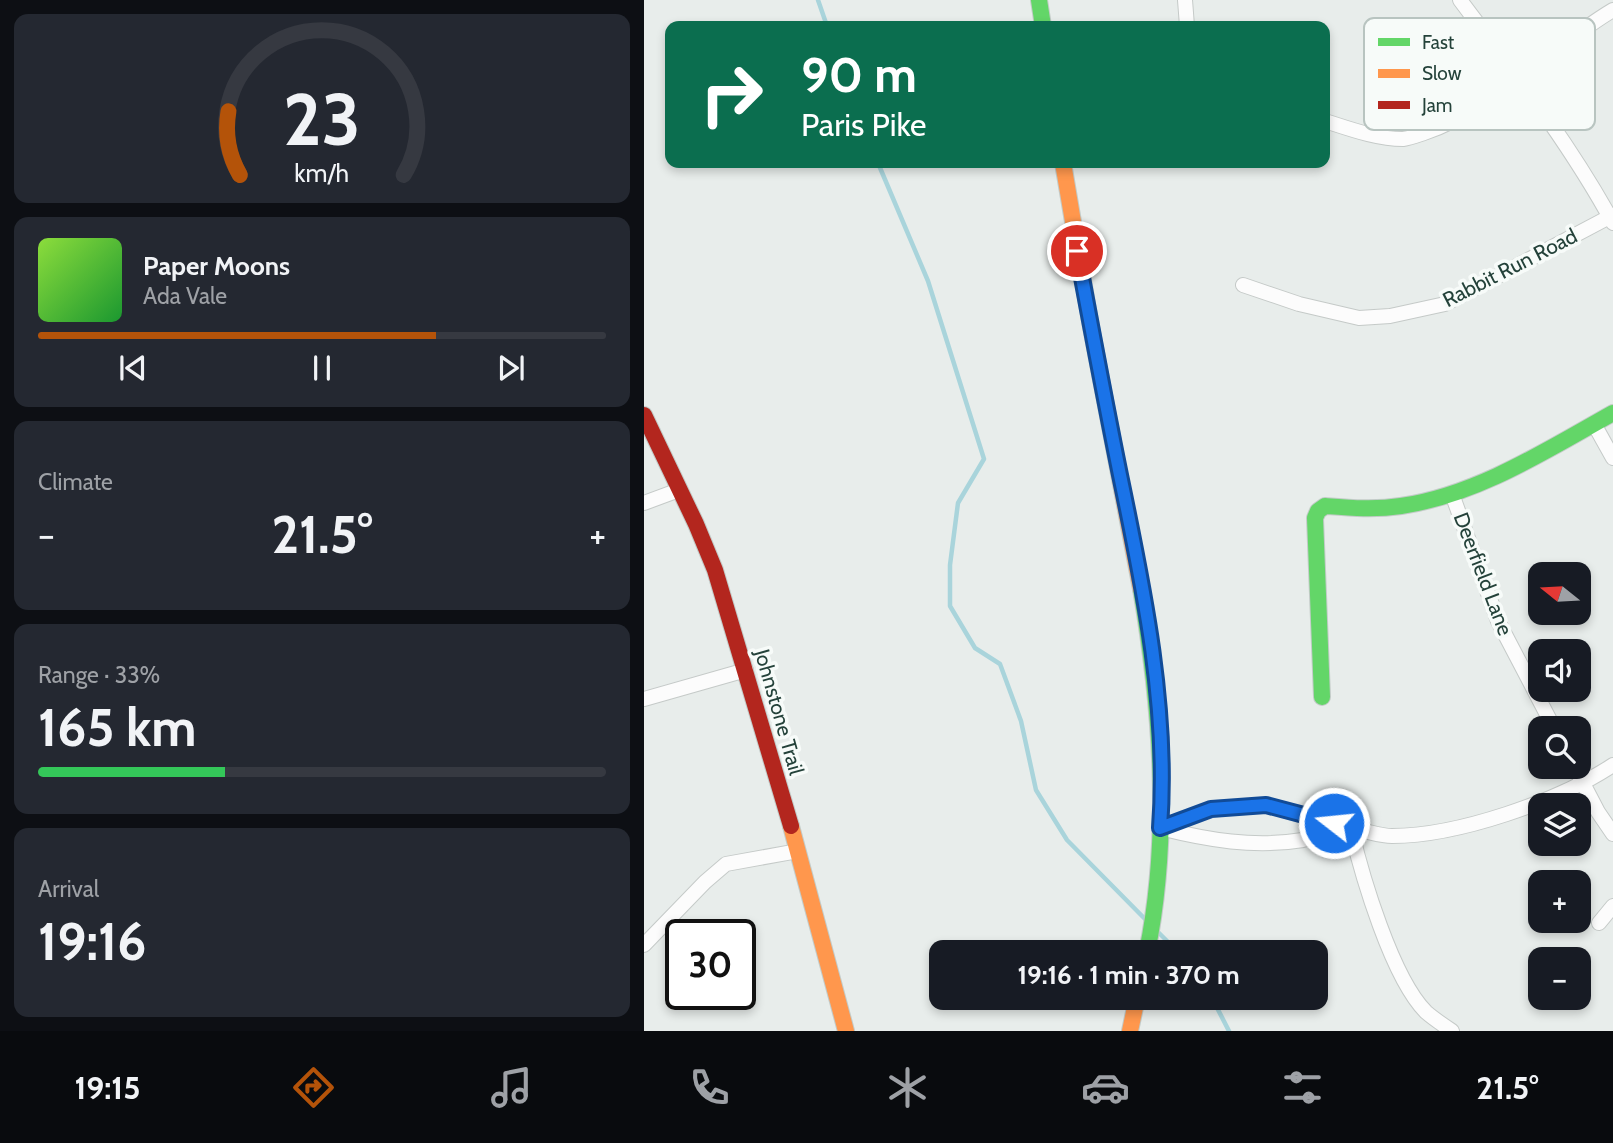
<!DOCTYPE html>
<html lang="en">
<head>
<meta charset="utf-8">
<style>
  :root { --surface:#171b24; --page:#242831; --text:#f1f3f6; --muted:#9ea1a6; --line:#363941; --accent:#b45309 }
  body { margin:0; font-family:Cabin,sans-serif; background:var(--page); color:var(--text); height:100vh; display:flex; flex-direction:column; font-size:26px; white-space:nowrap }
  * { box-sizing:border-box; margin:0 }
  p { font-size:23px; color:var(--muted) }
  .icon { flex:none; width:38px; height:38px; fill:none; stroke:currentColor; stroke-width:2; stroke-linecap:round; stroke-linejoin:round }
  .map { position:relative; flex:1; overflow:hidden }
  .side { display:flex; flex-direction:column; gap:14px; padding:14px; background:#0d0f14; width:644px }
  .side>* { flex:none }
  .banner { position:absolute; left:21px; top:21px; width:665px; height:147px; border-radius:14px; box-shadow:0 4px 10px #0003; background:#0b6e4f; color:#fff; overflow:hidden }
  .needle { width:46px; rotate:288deg }
  .buttons { position:absolute; left:884px; top:562px; display:grid; gap:14px }
  .buttons a { display:grid; place-items:center; width:63px; height:63px; border-radius:14px; background:var(--surface); box-shadow:0 4px 10px #0003; font-size:35px }
  .speed { position:absolute; left:21px; top:919px; display:flex; gap:14px; font-size:35px; font-weight:700; text-align:center }
  .speed>* { display:grid; place-content:center; width:91px; height:91px; border-radius:50%; background:var(--surface); box-shadow:0 4px 10px #0003; line-height:1 }
  .speed .limit { border:4px solid #111; border-radius:10px; background:#fff; color:#111 }
  .pin { position:absolute; display:grid; place-items:center; width:60px; height:60px; color:#fff; margin:-30px; border:4px solid #fff; border-radius:50%; box-shadow:0 2px 7px #0007 }
  .me { position:absolute; width:77px; margin:-38px; rotate:286deg; stroke-linejoin:round; filter:drop-shadow(0 0 5px #0008) }
  .turn { display:flex; align-items:center; gap:24px; height:147px; padding:0 21px; font-size:32px }
  .turn .icon { width:91px; height:91px; stroke-width:2.5 }
  .turn b { display:block; font-size:49px; line-height:60px }
  .big { font-size:52px; font-weight:700; line-height:1.1 }
  .side .widget { flex:1; display:flex; flex-direction:column; justify-content:center; gap:10px; min-width:0; padding:0 24px; border-radius:14px; background:var(--page) }
  .side .dial { align-items:center; gap:0 }
  .dial svg { height:182px; overflow:visible; fill:none; stroke:var(--line); stroke-width:7; stroke-linecap:round; text-anchor:middle }
  .dial text { fill:var(--text); stroke:none }
  .song { display:flex; align-items:center; gap:21px }
  .cover { width:84px; height:84px; border-radius:10px; background:linear-gradient(135deg,hsl(90 70% 55%),hsl(130 70% 35%)) }
  .played { height:7px; border-radius:4px; background:linear-gradient(90deg,var(--accent) 70%,var(--line) 70%) }
  .keys { display:flex; justify-content:space-around; direction:ltr }
  .heat { display:flex; justify-content:space-between; align-items:center; font-size:38px; direction:ltr }
  .charge { height:10px; border-radius:5px; background:linear-gradient(90deg,#34c759 33%,var(--line) 0) }
  .trip { position:absolute; left:285px; top:940px; width:399px; height:70px; border-radius:14px; background:var(--surface); box-shadow:0 4px 10px #0003; font-weight:700; line-height:70px; text-align:center }
  .tab-bar { display:flex; height:112px; justify-content:space-around; align-items:center; background:#090b0e; color:var(--muted) }
  .tab-bar .icon { width:49px; height:49px }
  .tab-bar .selected { color:var(--accent) }
  .tab-bar b { font-size:32px; color:var(--text) }
  main { display:flex; flex:1; min-height:0 }
  .map>svg:first-child { display:block }
</style>
</head>
<body>
<main>
<section class="side">
<div class="widget dial"><svg viewBox="0 0 100 80">
<path d="M14 69A42 42 0 1 1 86 69"/>
<path d="M14 69A42 42 0 0 1 9 41" stroke="#b45309"/>
<text x="50" y="56" font-size="32" font-weight="700">23</text>
<text x="50" y="72" font-size="11">km/h</text>
</svg></div>
<div class="widget">
<div class="song"><i class="cover"></i><div><b>Paper Moons</b><p>Ada Vale</p></div></div>
<div class="played"></div>
<div class="keys"><svg class="icon" aria-label="previous" viewBox="0 0 24 24"><path d="M18 5L8 12l10 7zM5 5v14"/></svg><svg class="icon" aria-label="pause" viewBox="0 0 24 24"><path d="M8 5v14M16 5v14"/></svg><svg class="icon" aria-label="next" viewBox="0 0 24 24"><path d="M6 5l10 7-10 7zM19 5v14"/></svg></div>
</div>
<div class="widget"><p>Climate</p>
<div class="heat"><a>−</a><b class="big">21.5°</b><a>+</a></div>
</div>
<div class="widget"><p>Range · 33%</p><b class="big">165 km</b><div class="charge"></div></div>
<div class="widget"><p>Arrival</p><b class="big">19:16</b></div>
</section>
<div class="map">
<svg width="969" height="1031" viewBox="0 0 969 1031">
  <rect width="100%" height="100%" fill="#e8edeb"/>
  <g fill="none" stroke-linecap="round" stroke-linejoin="round">
    <path stroke="#a9d4db" stroke-width="4.5" d="M174 0 183 26
      M234 163 284 281 340 459 314 503 306 565V606L331 648 356 664 377 721 392 790 423 840 501 919
      M515 933 534 952
      M568 998 585 1031"/>
    <defs>
      <path id="street" d="M541 0 543 26
        M816 0C870 72 926 144 969 223
        M681 121C706 129 733 139 759 139 766 138 774 135 780 133 852 109 905 48 969 10
        M599 285 655 304 715 318 746 316 801 304 969 215
        M950 424 969 458
        M808 494 854 621 910 728
        M0 503 35 490
        M0 699 102 670
        M930 766 954 812 969 834
        M516 828C564 840 610 848 659 840 674 837 690 831 706 829 719 829 734 836 748 836 813 836 915 801 969 765
        M516 828 567 809 622 805 705 829
        M707 829C718 876 748 978 782 1012 790 1019 799 1025 808 1031
        M955 923 969 906
        M0 945 61 882 82 864 154 851"/>
      <path id="fast" d="M395 0 399 26
        M497 589C517 707 527 834 503 952
        M678 697 671 518 674 511 681 506C707 508 731 510 757 506 833 495 903 450 969 413"/>
      <path id="slow" d="M419 163 447 327 497 589
        M147 826 202 1031
        M486 1031 493 998"/>
      <path id="jam" d="M0 415 52 524 71 570 147 826"/>
    </defs>
    <use href="#street" stroke="#c5cac8" stroke-width="16"/>
    <use href="#fast" stroke="#c3cbc8" stroke-width="18"/>
    <use href="#slow" stroke="#c3cbc8" stroke-width="18"/>
    <use href="#jam" stroke="#c3cbc8" stroke-width="18"/>
    <use href="#street" stroke="#fcfcfc" stroke-width="14"/>
    <use href="#fast" stroke="#63d668" stroke-width="16"/>
    <use href="#slow" stroke="#ff974d" stroke-width="16"/>
    <use href="#jam" stroke="#b3261e" stroke-width="16"/>
  </g>
  <g fill="none" stroke-linecap="round" stroke-linejoin="round">
    <defs>
      <path id="route" d="M433 251C447 326 461 401 476 475 500 590 525 711 516 828L567 809 622 805 690 823"/>
    </defs>
    <use href="#route" stroke="#114b97" stroke-width="18"/>
    <use href="#route" stroke="#1a73e8" stroke-width="12"/>
  </g>
  <g text-anchor="middle" stroke-width="7" stroke-linejoin="round" paint-order="stroke">
    <g font-size="21" fill="#24423a" stroke="#f7fbf9">
      <text transform="translate(866 268) rotate(-27)" y="7">Rabbit Run Road</text>
      <text transform="translate(839 574) rotate(69)" y="7">Deerfield Lane</text>
      <text transform="translate(135 712) rotate(74)" y="7">Johnstone Trail</text>
    </g>
  </g>
  <rect x="720" y="18" width="231" height="112" rx="10" fill="#f7fbf9" stroke="#b8c4c0" stroke-width="2"/>
  <rect x="734" y="38" width="32" height="8" fill="#63d668"/>
  <rect x="734" y="69" width="32" height="9" fill="#ff974d"/>
  <rect x="734" y="101" width="32" height="8" fill="#b3261e"/>
  <g font-size="19" fill="#24423a">
    <text x="778" y="49">Fast</text>
    <text x="778" y="80">Slow</text>
    <text x="778" y="112">Jam</text>
  </g>
</svg>
<div class="buttons">
<a><svg class="needle" viewBox="-14 -14 28 28"><path d="M0-13l5 13h-10z" fill="#e53935"/><path d="M0 13l5-13h-10z" fill="#9ea1a6"/></svg></a>
<a><svg class="icon" aria-label="sound" viewBox="0 0 24 24"><path d="M4 9h4l5-4v14l-5-4H4zM17 9q2 3 0 6"/></svg></a>
<a><svg class="icon" aria-label="search" viewBox="0 0 24 24"><circle cx="10" cy="10" r="6"/><path d="M15 15l6 6"/></svg></a>
<a><svg class="icon" aria-label="layers" viewBox="0 0 24 24"><path d="M12 4l9 5-9 5-9-5zM3 14l9 5 9-5"/></svg></a>
<a>+</a>
<a>−</a>
</div>
<div class="speed"><div class="limit">30</div></div>
<div class="pin" style="left:433px;top:251px;background:#d93025"><svg class="icon" aria-label="arrive" viewBox="0 0 24 24"><path d="M6 21V4h12l-3 4 3 4H6"/></svg></div>
<svg class="me" style="left:690px;top:823px" viewBox="-20 -20 40 40"><circle r="17" fill="#1a73e8" stroke="#fff" stroke-width="3"/><path d="M0-11L8 9 0 5-8 9z" fill="#fff"/></svg>
<div class="trip">19:16 · 1 min · 370 m</div>
<div class="banner">
<div class="turn"><svg class="icon" aria-label="right" viewBox="0 0 24 24"><path d="M7 20v-9h11M14 6l5 5-5 5"/></svg><div><b>90 m</b>Paris Pike</div></div>
</div>
</div>
</main>
<nav class="tab-bar">
<b>19:15</b>
<svg class="icon selected" aria-label="directions" viewBox="0 0 24 24"><path d="M12 3l9 9-9 9-9-9zM9 14v-3h6M13 9l2 2-2 2"/></svg>
<svg class="icon" aria-label="music" viewBox="0 0 24 24"><path d="M9 18V5l10-2v13"/><circle cx="6" cy="18" r="3"/><circle cx="16" cy="16" r="3"/></svg>
<svg class="icon" aria-label="phone" viewBox="0 0 24 24"><path d="M5 4h4l2 5-3 2q2 4 5 5l2-3 5 2v4C11 20 4 13 5 4z"/></svg>
<svg class="icon" aria-label="climate" viewBox="0 0 24 24"><path d="M12 3v18M4 7l16 10M4 17L20 7"/></svg>
<svg class="icon" aria-label="car" viewBox="0 0 24 24"><path d="M5 17H2v-5l4-1 3-4h7l3 4 3 1v5h-3M9 17h6M6 11h13"/><circle cx="7" cy="17" r="2"/><circle cx="17" cy="17" r="2"/></svg>
<svg class="icon" aria-label="filters" viewBox="0 0 24 24"><path d="M4 7h16M4 17h16"/><circle cx="9" cy="7" r="2"/><circle cx="15" cy="17" r="2"/></svg>
<b>21.5°</b>
</nav>
</body>
</html>
